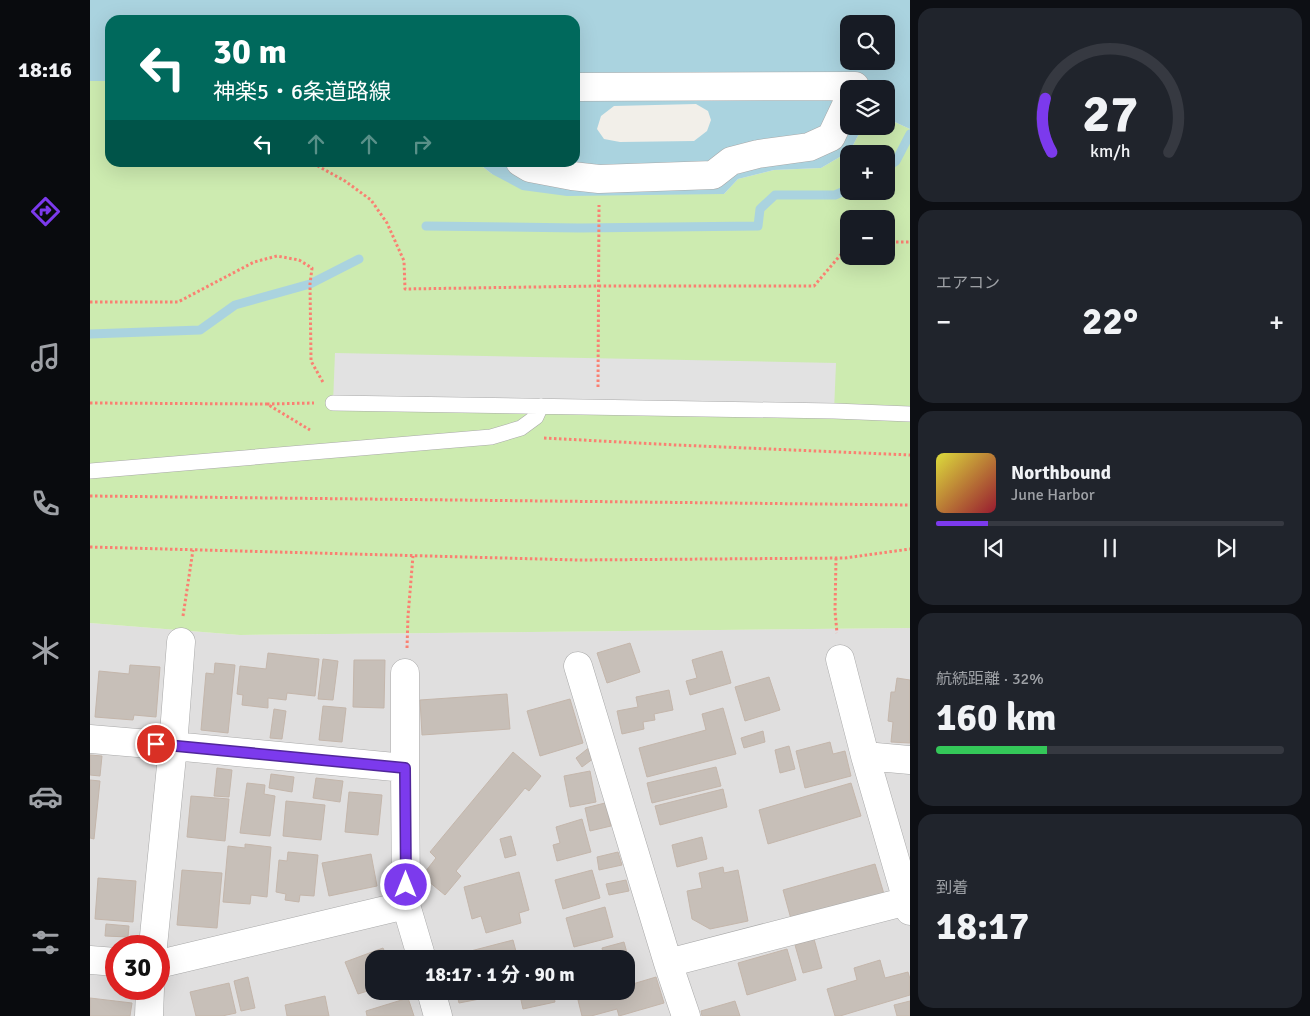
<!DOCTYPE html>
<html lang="ja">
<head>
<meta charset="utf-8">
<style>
  :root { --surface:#171b24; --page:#20242c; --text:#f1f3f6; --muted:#9ea1a6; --line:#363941; --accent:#7c3aed }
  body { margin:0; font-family:Signika,"Noto Sans JP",sans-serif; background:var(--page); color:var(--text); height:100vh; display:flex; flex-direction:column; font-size:19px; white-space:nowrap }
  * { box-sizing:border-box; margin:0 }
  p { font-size:16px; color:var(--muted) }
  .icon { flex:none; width:28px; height:28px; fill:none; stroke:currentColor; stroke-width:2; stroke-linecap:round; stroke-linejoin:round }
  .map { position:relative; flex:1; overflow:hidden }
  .sheet { display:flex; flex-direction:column; gap:8px; padding:8px; background:#0d0f14; width:400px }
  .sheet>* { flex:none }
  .top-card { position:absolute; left:15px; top:15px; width:475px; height:152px; border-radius:15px; box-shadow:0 5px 20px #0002; background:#00695c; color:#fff; overflow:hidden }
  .tools { position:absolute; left:750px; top:15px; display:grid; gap:10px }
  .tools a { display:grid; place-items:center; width:55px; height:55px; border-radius:10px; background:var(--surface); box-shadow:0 5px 20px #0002; font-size:25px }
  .speed { position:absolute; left:15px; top:935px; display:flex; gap:10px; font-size:25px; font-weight:700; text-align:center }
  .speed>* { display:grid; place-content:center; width:65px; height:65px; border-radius:50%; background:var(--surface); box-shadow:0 5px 20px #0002; line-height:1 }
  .speed .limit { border:8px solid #d22; background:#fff; color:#111 }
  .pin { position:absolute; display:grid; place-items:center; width:42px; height:42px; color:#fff; margin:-21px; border:2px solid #fff; border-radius:50%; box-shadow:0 1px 5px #0007 }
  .me { position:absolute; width:55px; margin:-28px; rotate:0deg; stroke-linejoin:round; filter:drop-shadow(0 0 4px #0008) }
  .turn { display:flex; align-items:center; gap:18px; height:105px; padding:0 25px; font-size:22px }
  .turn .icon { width:65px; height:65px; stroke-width:2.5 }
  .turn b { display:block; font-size:35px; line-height:42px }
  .lanes { display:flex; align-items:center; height:48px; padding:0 25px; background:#0003; justify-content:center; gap:25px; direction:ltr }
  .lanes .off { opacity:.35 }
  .big { font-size:38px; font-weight:700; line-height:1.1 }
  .sheet .tile { flex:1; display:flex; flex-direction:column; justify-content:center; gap:8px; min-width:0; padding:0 18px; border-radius:15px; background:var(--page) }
  .sheet .dial { align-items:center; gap:0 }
  .dial svg { height:130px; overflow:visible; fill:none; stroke:var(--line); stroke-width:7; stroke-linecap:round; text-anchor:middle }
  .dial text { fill:var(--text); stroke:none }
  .song { display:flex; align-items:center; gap:15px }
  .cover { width:60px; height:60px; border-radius:8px; background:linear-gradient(135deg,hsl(60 70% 55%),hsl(350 70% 35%)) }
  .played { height:5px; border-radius:2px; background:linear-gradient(90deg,var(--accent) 15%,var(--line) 15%) }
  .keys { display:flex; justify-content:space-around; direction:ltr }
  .heat { display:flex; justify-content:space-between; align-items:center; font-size:28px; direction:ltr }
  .charge { height:8px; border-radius:4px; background:linear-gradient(90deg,#34c759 32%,var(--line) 0) }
  .trip { position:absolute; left:275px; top:950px; width:270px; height:50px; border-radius:15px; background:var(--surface); box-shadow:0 5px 20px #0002; font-weight:700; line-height:50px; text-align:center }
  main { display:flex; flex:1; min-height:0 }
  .menu { display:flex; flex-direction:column; width:90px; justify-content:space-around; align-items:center; background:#090b0e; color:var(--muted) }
  .menu .icon { width:35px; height:35px }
  .menu .current { color:var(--accent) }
  .menu b { font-size:22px; color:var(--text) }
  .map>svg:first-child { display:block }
</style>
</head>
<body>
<main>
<nav class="menu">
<b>18:16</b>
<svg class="icon current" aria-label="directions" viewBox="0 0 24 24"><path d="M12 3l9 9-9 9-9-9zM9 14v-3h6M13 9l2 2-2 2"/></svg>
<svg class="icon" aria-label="music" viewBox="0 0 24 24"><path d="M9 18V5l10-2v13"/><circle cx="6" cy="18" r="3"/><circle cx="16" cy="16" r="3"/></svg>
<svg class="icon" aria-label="phone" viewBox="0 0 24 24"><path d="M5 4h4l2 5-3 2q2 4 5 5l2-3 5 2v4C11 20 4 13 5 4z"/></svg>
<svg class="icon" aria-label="climate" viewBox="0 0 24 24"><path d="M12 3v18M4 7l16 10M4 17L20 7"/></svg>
<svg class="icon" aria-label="car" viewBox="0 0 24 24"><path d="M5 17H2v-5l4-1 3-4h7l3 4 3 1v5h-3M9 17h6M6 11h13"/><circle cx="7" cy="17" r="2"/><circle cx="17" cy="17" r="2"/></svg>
<svg class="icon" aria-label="filters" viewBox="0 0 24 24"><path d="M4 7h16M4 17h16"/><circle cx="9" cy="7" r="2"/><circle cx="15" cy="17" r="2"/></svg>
</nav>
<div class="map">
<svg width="820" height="1016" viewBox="0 0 820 1016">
  <rect width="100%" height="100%" fill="#f2efe9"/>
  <path fill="#e0dfdf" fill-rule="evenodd" d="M0 623 150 635 820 628V1016H0ZM26 946H69V989H26ZM284 959H536V991H284Z"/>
  <path fill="#cdebb0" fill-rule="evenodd" d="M0 81H20V162L388 163 402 174 634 194 648 179 684 170 731 168 760 151 773 126H796V118L820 129V628L150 635 0 623ZM759 154H796V191H759ZM759 219H796V256H759Z"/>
  <path fill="#e2e2e2" d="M245 353 746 363 744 411 243 403Z"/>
  <path fill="#aad3df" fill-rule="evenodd" d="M0 0H820V129L796 118V89H759V126H773L760 151 731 168 684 170 648 179 634 194 477 196 432 190 402 174 388 163 485 162V20H20V81H0ZM759 24H796V61H759ZM606 104 618 111 621 120 617 131 604 141 530 142 514 139 507 129 511 116 524 106Z"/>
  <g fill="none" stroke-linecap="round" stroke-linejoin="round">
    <path stroke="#aad3df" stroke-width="9" d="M796 168 806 161 820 134
      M336 226 490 228 668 226 670 209 685 195H745L759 189
      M0 334 110 330 145 305 220 284 269 259"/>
  </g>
  <path fill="#c7bfb8" stroke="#c4b6ab" d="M540 643 550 672 517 683 507 653Z
    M632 651 641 683 600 695 596 681 607 678 602 660Z
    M178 653 229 659 225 696 197 693 196 700 178 698V708L152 705 153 695 147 694 150 666 176 669Z
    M233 659 248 661 243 700 228 699Z
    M264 660H295L294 708 263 707Z
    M125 663 145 665 138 733 111 730 116 673 124 674Z
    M40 665 70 667 66 717 44 715 43 720 5 717 9 671 39 674Z
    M679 677 690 710 655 721 645 687Z
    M807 678 820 680V743L801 742 803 722 798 721 801 692H805Z
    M579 690 583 710 564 714 565 720 553 722 554 729 532 734 527 711 548 707 546 697Z
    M417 694 420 729 332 735 330 700Z
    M480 699 493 743 450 756 437 711Z
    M233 706 256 708 252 742 229 740Z
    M633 708 646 754 557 777 549 748 616 730 612 714Z
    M184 709 196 711 192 739 180 738Z
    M673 731 675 742 654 748 651 738Z
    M740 742 743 754 755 751 761 776 715 788 706 751Z
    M501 746 508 755 492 767 486 758Z
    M699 746 705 769 690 773 685 750Z
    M423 752 451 776 439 791 435 788 366 871 371 876 355 895 332 876 346 858 340 852Z
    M0 755 12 756 10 776 0 775Z
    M626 767 631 786 562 803 557 783Z
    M127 768 142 770 139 797 124 796Z
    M500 771 506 802 480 807 474 776Z
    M181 774 204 777 202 792 179 788Z
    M226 778 253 781 250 802 223 798Z
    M0 780 10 781 4 839 0 838Z
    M157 783 175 785 174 794 185 796 180 836 150 833Z
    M761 783 771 816 678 844 669 810Z
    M633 789 637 807 570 825 565 806Z
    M259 792 292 795 288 835 255 832Z
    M101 796 139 799 135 841 97 837Z
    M196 801 235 805 231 840 193 836Z
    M515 803 521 826 500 831 495 808Z
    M492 819 501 852 467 861 463 845 470 843 466 827Z
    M421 836 426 855 415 858 410 839Z
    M612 837 617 859 587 867 582 845Z
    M155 844 181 847 177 897 161 895 160 904 133 902 138 846 155 848Z
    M198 852 228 855 224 896 210 895 209 902 195 900 196 894 186 892 189 860 197 861Z
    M528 852 532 865 509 870 507 857Z
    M281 854 287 886 239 896 232 863Z
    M785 864 794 894 701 919 693 890Z
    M633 867 634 873 648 870 658 921 620 929 602 919 597 891 612 888 609 873Z
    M92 870 132 873 127 928 87 925Z
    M502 870 510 898 473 909 465 880Z
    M429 872 439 910 429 913 431 923 396 933 391 916 382 919 374 887Z
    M8 878 46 881 43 922 5 919Z
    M536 880 539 891 519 895 516 884Z
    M515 907 523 937 484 947 476 918Z
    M16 924 39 926 38 937 15 936Z
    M724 939 732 968 713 973 705 945Z
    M423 940 428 959H370L369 954Z
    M534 942 543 975 536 977V959H509L514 957 512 948Z
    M293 948 298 959H284V989L268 994 255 962Z
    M697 949 706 980 657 995 648 963Z
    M790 960 795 978 818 972 820 979V995L750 1016H745L737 989 767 980 764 968Z
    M158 977 165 1008 151 1011 144 981Z
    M566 977 574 1003 529 1016 527 1009 501 1016H492L488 1000 518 991H536V986Z
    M139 983 146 1013 132 1016H106L100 992Z
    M366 991H399L400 997 369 1003Z
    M429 991H463L465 1002 433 1009Z
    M235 996 239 1016H197L195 1005Z
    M0 998 42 1003 40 1016H0Z
    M318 998 324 1016H277L276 1011Z
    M645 1001 650 1016H612L611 1011Z
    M820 1001V1016H807L804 1005Z"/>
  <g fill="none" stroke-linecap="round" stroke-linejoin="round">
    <defs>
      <path id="lane" d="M243 403 744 411 820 414
        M0 471 401 437 431 428 446 417 451 406"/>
      <path id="street" d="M485 87 765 86 763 89
        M430 162 440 168 482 176 509 179 623 175 641 161 668 154 719 147 741 137 759 99
        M750 659 775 756 820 911
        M488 666 578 963 596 1016
        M0 739 83 746 315 768 316 905 332 959
        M775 756 820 760
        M315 768V673
        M63 946 83 746 91 642
        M0 960 26 962
        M578 963 817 901
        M69 964 316 905
        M341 991 348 1016
        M59 1016 60 989"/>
    </defs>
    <use href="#lane" stroke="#a9a9a9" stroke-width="16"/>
    <use href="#street" stroke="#a9a9a9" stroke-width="29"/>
    <path stroke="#fa8072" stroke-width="3" stroke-dasharray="2.5 2.5" stroke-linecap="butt" d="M213 162 226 165 255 181 281 200 297 223 314 261 315 289 508 286H724L759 245
      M796 242H820
      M0 302H88L164 262 187 256 209 260 222 268 220 284 221 361 234 384
      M508 387 509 205
      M0 403 177 404 220 430
      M177 404 224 403
      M454 438 586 445 820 455
      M0 496 820 505
      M0 547 488 560 755 558 820 549
      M746 558 745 611 747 633
      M93 616 103 550
      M317 648 318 616 323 556"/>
    <use href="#lane" stroke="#fff" stroke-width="15"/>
    <use href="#street" stroke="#fff" stroke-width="28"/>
  </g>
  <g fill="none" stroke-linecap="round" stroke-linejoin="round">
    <defs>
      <path id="route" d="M66 744 315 768 316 885"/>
    </defs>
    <use href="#route" stroke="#51269a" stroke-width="12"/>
    <use href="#route" stroke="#7c3aed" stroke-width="9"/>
  </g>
</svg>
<div class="tools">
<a><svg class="icon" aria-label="search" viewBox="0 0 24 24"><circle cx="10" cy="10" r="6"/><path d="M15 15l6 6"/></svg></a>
<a><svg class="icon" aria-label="layers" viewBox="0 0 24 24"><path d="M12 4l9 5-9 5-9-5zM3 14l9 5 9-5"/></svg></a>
<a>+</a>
<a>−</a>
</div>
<div class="speed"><div class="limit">30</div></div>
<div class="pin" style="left:66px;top:744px;background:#d93025"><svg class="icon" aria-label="arrive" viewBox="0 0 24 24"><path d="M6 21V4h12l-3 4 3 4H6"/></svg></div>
<svg class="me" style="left:316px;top:885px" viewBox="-20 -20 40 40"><circle r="17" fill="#7c3aed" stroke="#fff" stroke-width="3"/><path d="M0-11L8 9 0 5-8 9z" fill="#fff"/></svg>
<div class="trip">18:17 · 1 分 · 90 m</div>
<div class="top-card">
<div class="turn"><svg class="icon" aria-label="left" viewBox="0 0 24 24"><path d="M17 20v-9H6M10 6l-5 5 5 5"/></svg><div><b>30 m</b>神楽5・6条道路線</div></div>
<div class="lanes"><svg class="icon" aria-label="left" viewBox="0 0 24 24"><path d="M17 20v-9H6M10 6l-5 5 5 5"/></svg><svg class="icon off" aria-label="ahead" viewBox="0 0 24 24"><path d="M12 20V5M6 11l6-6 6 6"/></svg><svg class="icon off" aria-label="ahead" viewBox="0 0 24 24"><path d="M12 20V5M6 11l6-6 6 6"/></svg><svg class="icon off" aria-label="right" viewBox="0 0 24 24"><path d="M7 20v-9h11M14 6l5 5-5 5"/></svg></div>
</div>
</div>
<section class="sheet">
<div class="tile dial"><svg viewBox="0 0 100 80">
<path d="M14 69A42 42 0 1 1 86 69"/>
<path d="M14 69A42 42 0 0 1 10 36" stroke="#7c3aed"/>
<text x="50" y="56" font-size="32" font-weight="700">27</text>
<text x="50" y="72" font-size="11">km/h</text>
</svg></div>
<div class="tile"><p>エアコン</p>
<div class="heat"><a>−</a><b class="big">22°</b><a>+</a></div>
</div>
<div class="tile">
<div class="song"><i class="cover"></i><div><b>Northbound</b><p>June Harbor</p></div></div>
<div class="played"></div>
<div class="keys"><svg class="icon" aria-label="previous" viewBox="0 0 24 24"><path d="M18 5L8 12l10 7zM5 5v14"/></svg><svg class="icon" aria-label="pause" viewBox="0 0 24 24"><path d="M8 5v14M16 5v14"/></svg><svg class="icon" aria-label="next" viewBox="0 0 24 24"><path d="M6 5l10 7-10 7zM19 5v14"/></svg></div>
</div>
<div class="tile"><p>航続距離 · 32%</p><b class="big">160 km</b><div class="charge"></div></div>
<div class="tile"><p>到着</p><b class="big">18:17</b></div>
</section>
</main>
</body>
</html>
